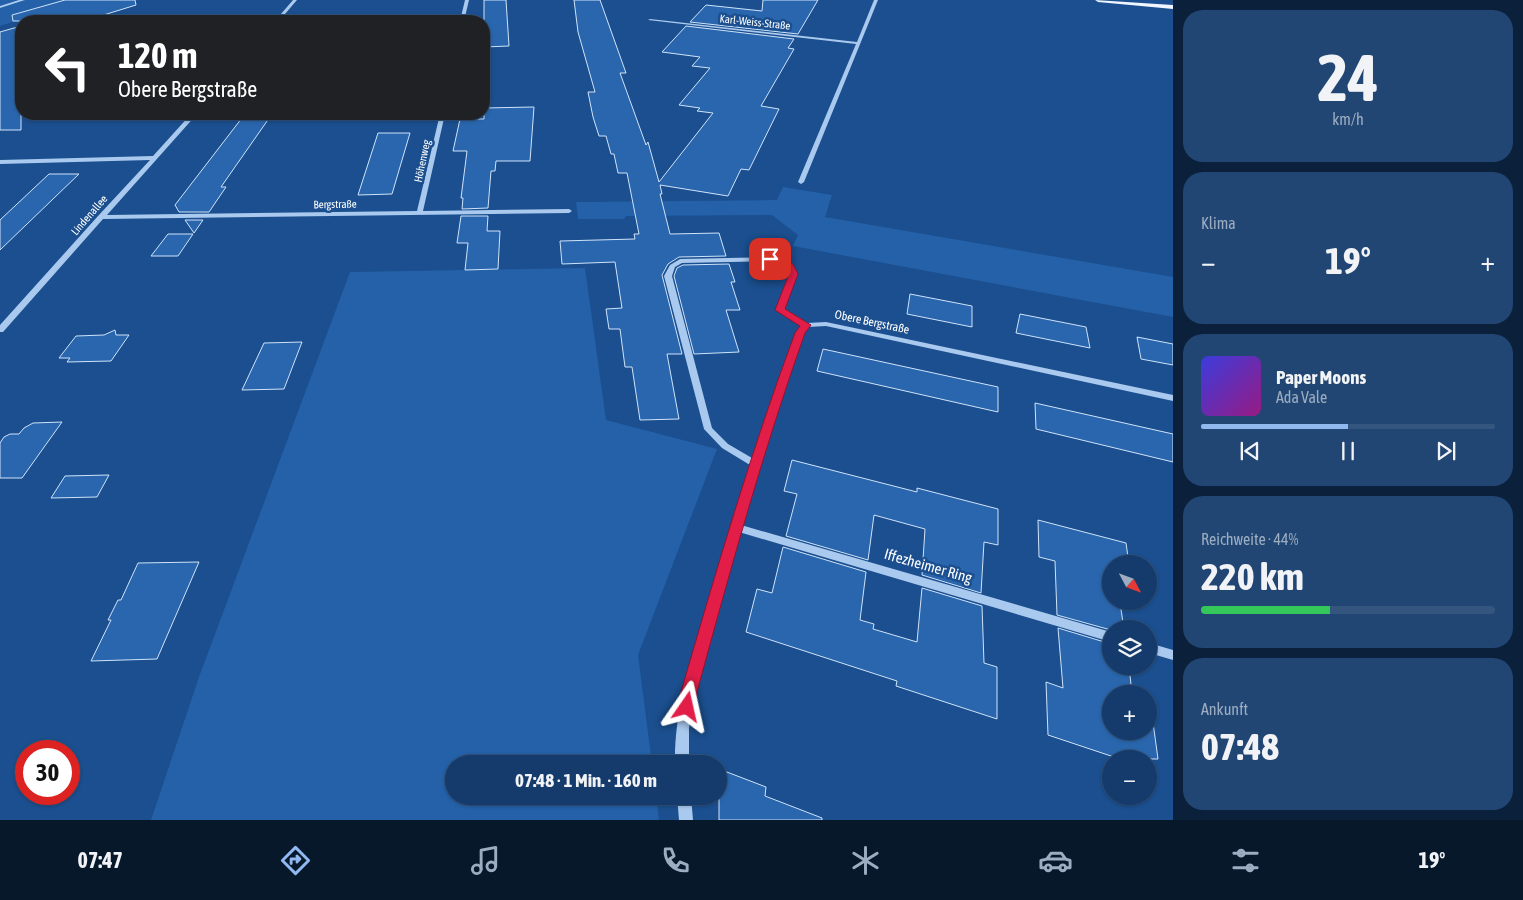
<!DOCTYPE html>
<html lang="de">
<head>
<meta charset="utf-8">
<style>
  :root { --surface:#143b6b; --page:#214673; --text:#f1f3f6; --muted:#9dadc1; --line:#33557e; --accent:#90b9f0 }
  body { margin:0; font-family:"Asap Condensed",sans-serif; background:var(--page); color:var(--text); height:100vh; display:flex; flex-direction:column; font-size:19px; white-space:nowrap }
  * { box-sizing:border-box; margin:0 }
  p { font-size:16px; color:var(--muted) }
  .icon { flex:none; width:28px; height:28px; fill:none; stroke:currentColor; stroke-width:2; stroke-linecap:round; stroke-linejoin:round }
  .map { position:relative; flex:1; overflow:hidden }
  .details { display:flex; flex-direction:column; gap:10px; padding:10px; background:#0b203b; width:350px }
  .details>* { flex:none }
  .banner { position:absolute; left:15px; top:15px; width:475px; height:105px; border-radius:20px; box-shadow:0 1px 4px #0004,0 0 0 1px var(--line); background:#202124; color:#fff; overflow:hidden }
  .needle { width:32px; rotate:131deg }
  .controls { position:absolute; left:1102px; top:555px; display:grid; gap:10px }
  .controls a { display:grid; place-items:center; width:55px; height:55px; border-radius:50%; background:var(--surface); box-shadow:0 1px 4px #0004,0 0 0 1px var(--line); font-size:25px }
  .speed { position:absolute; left:15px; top:740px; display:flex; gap:10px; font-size:25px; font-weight:700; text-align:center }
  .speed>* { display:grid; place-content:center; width:65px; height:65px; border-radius:50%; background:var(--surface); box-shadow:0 1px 4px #0004,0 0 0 1px var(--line); line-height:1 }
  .speed .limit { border:8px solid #d22; background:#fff; color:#111 }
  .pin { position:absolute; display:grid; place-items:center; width:42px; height:42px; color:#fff; margin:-21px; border-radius:10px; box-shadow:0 2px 8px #0006 }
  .me { position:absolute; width:55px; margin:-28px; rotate:11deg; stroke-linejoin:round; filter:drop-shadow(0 0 4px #0008) }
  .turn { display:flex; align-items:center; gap:18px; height:105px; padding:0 20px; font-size:22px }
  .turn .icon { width:65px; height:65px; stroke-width:2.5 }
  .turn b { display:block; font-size:35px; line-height:42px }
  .big { font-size:38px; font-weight:700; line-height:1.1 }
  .details .widget { flex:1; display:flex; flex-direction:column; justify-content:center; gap:8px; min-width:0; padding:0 18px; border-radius:20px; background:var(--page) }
  .details .dial { align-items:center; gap:0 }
  .dial b { font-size:65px; line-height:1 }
  .song { display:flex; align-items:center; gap:15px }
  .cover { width:60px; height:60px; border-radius:8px; background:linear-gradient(135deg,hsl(240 70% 55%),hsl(310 70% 35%)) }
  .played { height:5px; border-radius:2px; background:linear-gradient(90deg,var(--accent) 50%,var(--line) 50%) }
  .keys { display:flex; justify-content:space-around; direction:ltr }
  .heat { display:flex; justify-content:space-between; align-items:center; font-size:28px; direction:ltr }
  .charge { height:8px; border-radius:4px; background:linear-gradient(90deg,#34c759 44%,var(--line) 0) }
  .trip { position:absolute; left:445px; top:755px; width:282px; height:50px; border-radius:25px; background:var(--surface); box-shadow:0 1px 4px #0004,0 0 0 1px var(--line); font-weight:700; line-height:50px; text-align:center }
  .tab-bar { display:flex; height:80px; justify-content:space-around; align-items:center; background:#08182b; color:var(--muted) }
  .tab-bar .icon { width:35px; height:35px }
  .tab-bar .current { color:var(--accent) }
  .tab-bar b { font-size:22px; color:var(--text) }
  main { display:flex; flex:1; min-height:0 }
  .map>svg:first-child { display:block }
</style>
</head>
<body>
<main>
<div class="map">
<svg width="1173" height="820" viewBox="0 0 1173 820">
  <rect width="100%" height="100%" fill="#1b4f8f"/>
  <path fill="#2461a8" d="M0 0H82L0 26Z
    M783 187 832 195 825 217 1173 277V317L793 246 798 235 772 215 626 216 624 219H578L576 202 777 200Z
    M585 268 606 420 717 449 638 655 652 764H454V796H656L659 820H151L199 677 350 272Z"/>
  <path fill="#2a66ad" stroke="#cfe3fa" d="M65 0H135L136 5 84 21H13L12 15Z
    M484 0H506L509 46 484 47Z
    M574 0H600L626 73H620L646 145 648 142 659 182 713 113 697 111 700 108 679 105 710 68 692 66 700 57 662 52 686 26 794 39 788 48 794 49 761 106 779 109 749 170 741 169 728 196 660 185 662 194H660L670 234 719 233 726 256 679 257 668 264 662 275 682 354H667L679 419 640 420 632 367H625L620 329H609L606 309 622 308 615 262 562 264 560 241 635 239 634 234H639L627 173H618L614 154H611L606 136H599L593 117 588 92H595L578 32Z
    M763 0H818L798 34 690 22 706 5 762 11Z
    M21 26V130H0V32Z
    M534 107 530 161H496L495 171H491L488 208 462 209 463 198H461L467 151H453L460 119H484V108Z
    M245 114H272L221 187H226L209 212H179L175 205Z
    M378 133H410L392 194 358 195Z
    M49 174H79L0 250V220Z
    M461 216H488L487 231H500L498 269 465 270 468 243H457Z
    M185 220H203L194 233Z
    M168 234H193L178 256H151Z
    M729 264 735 282H731L740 310H726L739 352 694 354 674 276 677 268 683 265Z
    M910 294 972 306V327L907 314Z
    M1020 314 1086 327 1090 348 1016 333Z
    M115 330 116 335H129L111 361 67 362 70 358H59L76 336 104 335Z
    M1137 337 1173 344V365L1141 359Z
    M302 342 284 389 242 390 264 343Z
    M823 349 998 387V412L817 371Z
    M1035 403 1173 434V462L1036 429Z
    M62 422 22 478H0V443L4 437 10 434H19L24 428 33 423Z
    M792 460 917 492V488L998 509V545L984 542 981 593 922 575 925 529 874 515 868 560 786 536 797 494 784 491Z
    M109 475 97 497 51 498 65 476Z
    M1038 520 1126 543 1129 564H1111V601L1120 603 1124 629 1111 630 1057 615 1055 561 1039 557Z
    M783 547 866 572 860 620 874 624 873 629 917 642 922 588 982 606 984 663 997 667V719L896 686 897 681 746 632 757 589 772 593Z
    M199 562 157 659 91 661 111 620H108L118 600H121L138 563Z
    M1058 628 1111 644V666H1129L1132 694H1111V731H1149V714L1152 715 1158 759H1120L1048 735 1046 682 1063 688Z
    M719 769 766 787 765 796 822 818V820H719Z"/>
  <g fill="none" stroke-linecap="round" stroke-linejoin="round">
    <path fill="#a9c9ee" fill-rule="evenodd" d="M19 0H25L0 8V6Z
      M293 0H297L279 21H275Z
      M465 0H469L464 21H460Z
      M874 0H878L804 182 801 184 798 182 856 44 648 20 650 19 857 42Z
      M191 114H197L107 215 417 211 440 114H445L423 211 569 209 572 211 569 213 103 219 3 332H0V325L98 216 150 160 0 164V160L153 156Z
      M770 257 791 263 792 264 797 274 784 309 807 323 826 322 1173 395V401L826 326 808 327 804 333 768 439 741 525 1111 632V642L739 532 696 691 689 728V764H675C674 712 690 664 705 615 719 564 734 515 750 465L722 448 704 429 664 276 670 265 680 259ZM770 261 786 265 789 274 776 310 802 326 796 333 752 458 728 444 712 428 672 276 675 267 682 263Z
      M1149 643 1173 650V660L1149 653Z
      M677 796H691L693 820H679Z"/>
    <path fill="#f0f6ff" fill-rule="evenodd" d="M1095 0 1173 5V9L1098 2Z"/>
  </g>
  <path fill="#e11d48" stroke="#92132f" d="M770 256 793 264 798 274 785 309 811 325 805 333C763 451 730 571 697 692L693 712 687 715 681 712 679 707 681 692C716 571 751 451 795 333L800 326 775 310 789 274 785 266 767 261V257Z"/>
  <g text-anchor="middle" stroke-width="5" stroke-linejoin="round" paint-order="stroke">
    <g font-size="11" fill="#fff" stroke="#1b4f8f">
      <text transform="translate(755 22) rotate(6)" y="4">Karl-Weiss-Straße</text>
      <text transform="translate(422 161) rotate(-78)" y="4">Höhenweg</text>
      <text transform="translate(335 204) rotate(-1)" y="4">Bergstraße</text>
      <text transform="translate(89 215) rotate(-49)" y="4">Lindenallee</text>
    </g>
    <g font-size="12" fill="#fff" stroke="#1b4f8f">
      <text transform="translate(872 322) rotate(12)" y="4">Obere Bergstraße</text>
    </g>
    <g font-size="15" fill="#fff" stroke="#1b4f8f">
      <text transform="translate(928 566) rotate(16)" y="5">Iffezheimer Ring</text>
    </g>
  </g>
</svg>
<div class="controls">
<a><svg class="needle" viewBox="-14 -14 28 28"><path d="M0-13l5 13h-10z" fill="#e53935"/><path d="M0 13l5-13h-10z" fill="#9dadc1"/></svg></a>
<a><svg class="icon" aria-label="layers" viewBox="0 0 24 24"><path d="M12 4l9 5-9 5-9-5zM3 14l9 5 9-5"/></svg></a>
<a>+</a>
<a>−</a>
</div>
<div class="speed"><div class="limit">30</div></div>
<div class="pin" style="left:770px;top:259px;background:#d93025"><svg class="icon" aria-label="arrive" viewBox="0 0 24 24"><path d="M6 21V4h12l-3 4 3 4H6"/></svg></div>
<svg class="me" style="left:687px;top:707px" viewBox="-20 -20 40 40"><path d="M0-17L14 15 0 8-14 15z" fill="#e11d48" stroke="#fff" stroke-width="4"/></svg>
<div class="trip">07:48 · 1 Min. · 160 m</div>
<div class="banner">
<div class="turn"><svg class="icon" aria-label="left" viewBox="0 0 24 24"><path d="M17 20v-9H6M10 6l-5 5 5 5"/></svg><div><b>120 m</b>Obere Bergstraße</div></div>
</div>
</div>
<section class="details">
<div class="widget dial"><b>24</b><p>km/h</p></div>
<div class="widget"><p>Klima</p>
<div class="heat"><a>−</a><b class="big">19°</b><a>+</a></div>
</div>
<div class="widget">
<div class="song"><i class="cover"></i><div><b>Paper Moons</b><p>Ada Vale</p></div></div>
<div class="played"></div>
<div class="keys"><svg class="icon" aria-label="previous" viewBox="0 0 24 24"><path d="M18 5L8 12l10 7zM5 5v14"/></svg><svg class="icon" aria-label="pause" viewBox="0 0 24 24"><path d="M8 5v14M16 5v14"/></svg><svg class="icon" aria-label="next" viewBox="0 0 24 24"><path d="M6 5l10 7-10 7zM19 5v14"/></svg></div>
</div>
<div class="widget"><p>Reichweite · 44%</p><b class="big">220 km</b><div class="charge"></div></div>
<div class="widget"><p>Ankunft</p><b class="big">07:48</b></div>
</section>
</main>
<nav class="tab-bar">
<b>07:47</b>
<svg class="icon current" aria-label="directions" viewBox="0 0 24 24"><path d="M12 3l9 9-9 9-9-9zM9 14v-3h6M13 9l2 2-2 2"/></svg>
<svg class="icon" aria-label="music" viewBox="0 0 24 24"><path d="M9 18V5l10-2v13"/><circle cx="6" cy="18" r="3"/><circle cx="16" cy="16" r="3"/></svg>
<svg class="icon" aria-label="phone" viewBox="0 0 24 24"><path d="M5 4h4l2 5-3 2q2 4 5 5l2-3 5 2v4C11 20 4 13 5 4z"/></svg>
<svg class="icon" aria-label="climate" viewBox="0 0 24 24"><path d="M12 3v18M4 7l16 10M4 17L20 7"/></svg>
<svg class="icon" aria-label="car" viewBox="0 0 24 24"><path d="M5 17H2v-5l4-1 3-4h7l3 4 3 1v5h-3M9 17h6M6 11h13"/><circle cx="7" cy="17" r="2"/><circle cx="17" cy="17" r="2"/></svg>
<svg class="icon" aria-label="filters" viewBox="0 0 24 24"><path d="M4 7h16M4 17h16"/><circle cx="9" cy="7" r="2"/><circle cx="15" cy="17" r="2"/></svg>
<b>19°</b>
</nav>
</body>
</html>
